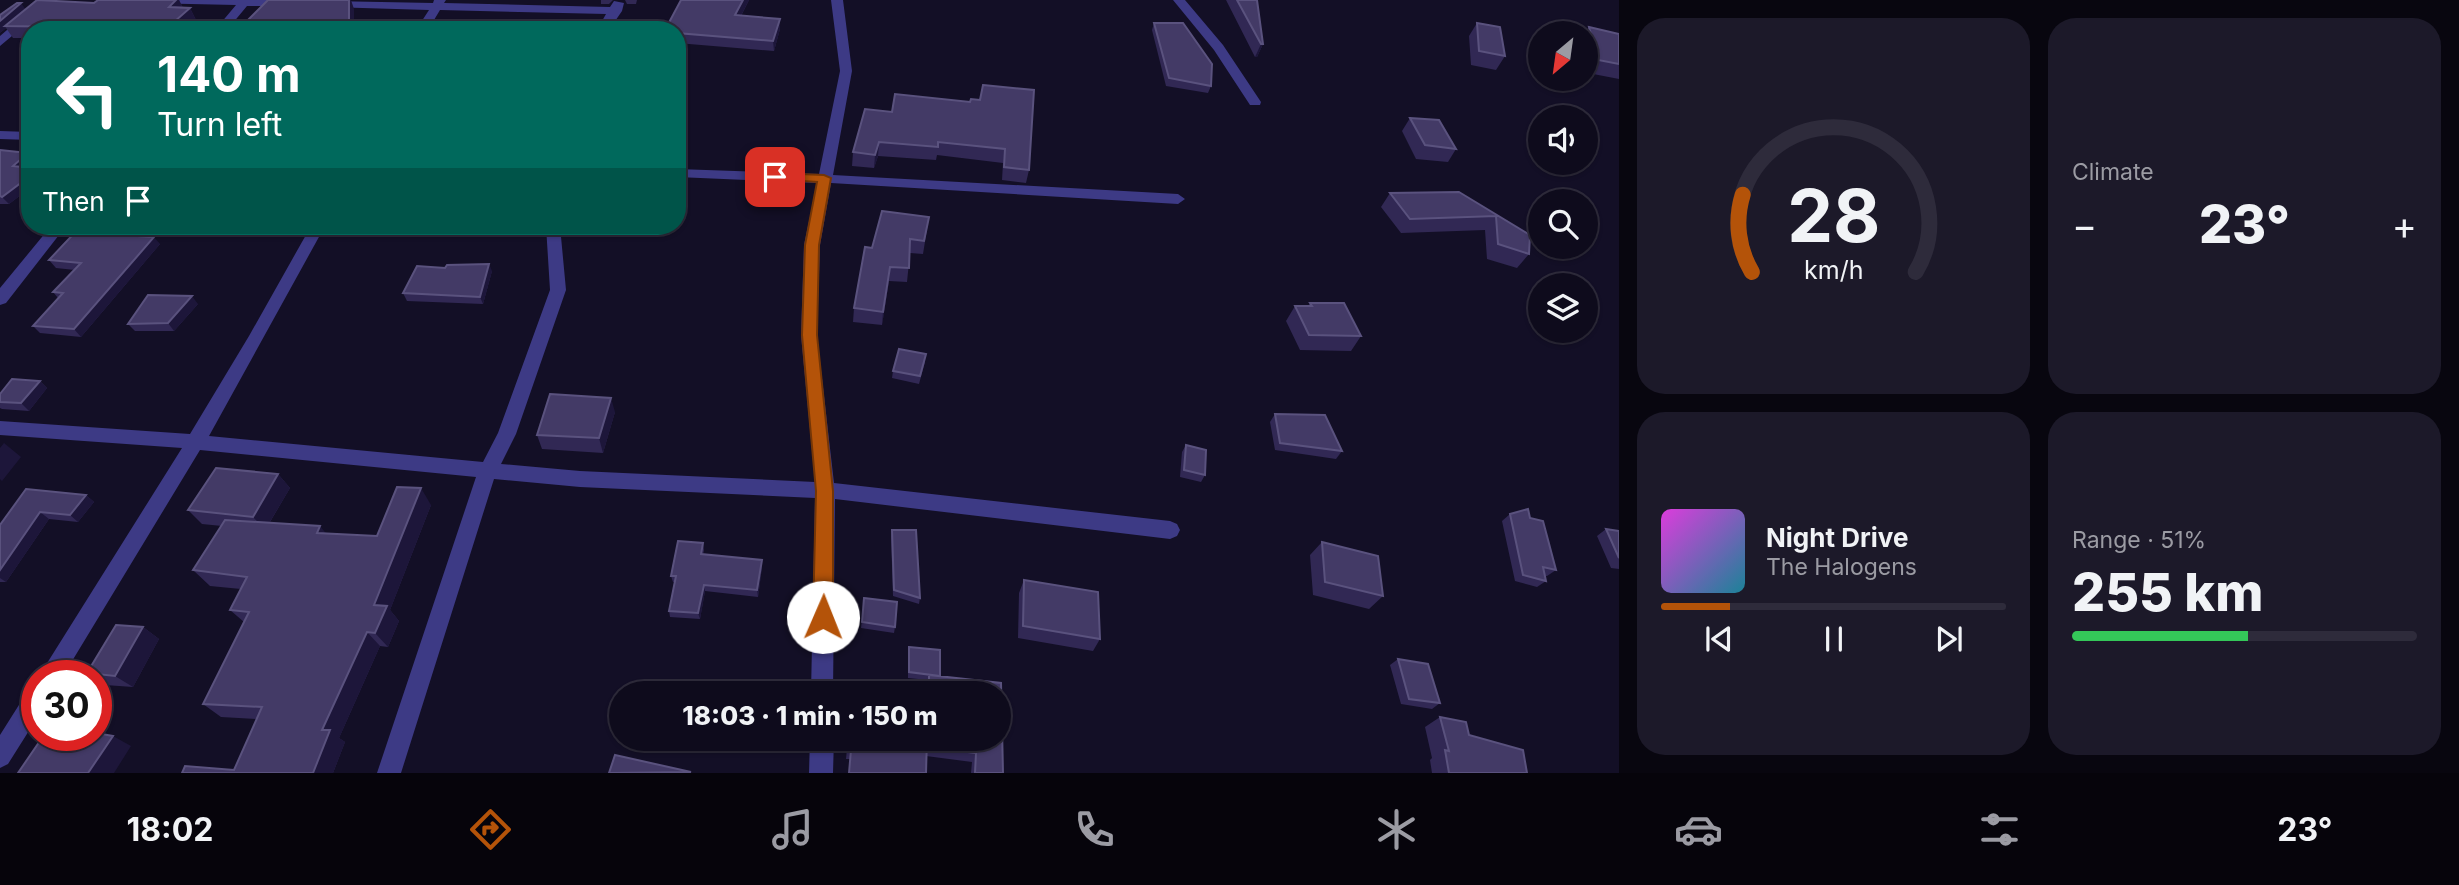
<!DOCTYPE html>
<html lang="en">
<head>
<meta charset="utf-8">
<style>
  :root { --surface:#0e0b1c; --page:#1c1929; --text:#f1f3f6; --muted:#9b9ba3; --line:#2e2b3b; --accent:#b45309 }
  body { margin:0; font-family:Inter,sans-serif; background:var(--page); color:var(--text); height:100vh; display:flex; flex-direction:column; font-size:26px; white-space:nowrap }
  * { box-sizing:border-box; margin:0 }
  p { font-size:23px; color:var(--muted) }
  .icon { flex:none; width:38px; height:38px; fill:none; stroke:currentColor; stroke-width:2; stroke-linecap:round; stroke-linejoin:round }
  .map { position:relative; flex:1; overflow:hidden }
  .side { display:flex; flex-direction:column; gap:18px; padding:18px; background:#08060f; width:840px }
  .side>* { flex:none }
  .guide { position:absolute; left:21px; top:21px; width:665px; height:214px; border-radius:28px; box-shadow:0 2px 5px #0004,0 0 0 2px var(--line); background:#00695c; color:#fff; overflow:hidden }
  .needle { width:46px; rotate:209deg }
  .fabs { position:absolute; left:1528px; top:21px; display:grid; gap:14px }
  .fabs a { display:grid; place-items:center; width:70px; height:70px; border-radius:50%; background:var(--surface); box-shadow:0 2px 5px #0004,0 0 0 2px var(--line); font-size:35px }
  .speed { position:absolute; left:21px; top:660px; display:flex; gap:14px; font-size:35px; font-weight:700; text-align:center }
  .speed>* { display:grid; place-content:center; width:91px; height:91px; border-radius:50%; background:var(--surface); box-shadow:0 2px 5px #0004,0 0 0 2px var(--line); line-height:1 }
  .speed .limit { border:10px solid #d22; background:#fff; color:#111 }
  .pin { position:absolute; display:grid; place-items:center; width:60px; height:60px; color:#fff; margin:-30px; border-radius:14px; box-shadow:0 4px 10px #0006 }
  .me { position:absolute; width:77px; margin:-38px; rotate:1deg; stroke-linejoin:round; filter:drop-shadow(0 0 5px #0008) }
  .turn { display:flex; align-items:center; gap:24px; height:147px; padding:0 21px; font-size:32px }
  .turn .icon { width:91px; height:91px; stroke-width:2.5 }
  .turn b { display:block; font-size:49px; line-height:60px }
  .then { display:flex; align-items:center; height:66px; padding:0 21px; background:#0003; gap:14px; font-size:26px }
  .big { font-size:52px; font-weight:800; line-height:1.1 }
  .side .tile { flex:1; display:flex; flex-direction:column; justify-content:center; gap:10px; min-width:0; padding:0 24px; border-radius:28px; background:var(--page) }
  .side .dial { align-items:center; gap:0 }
  .dial svg { height:182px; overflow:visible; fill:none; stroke:var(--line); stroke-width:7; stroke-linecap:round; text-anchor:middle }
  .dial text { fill:var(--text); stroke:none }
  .song { display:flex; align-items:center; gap:21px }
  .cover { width:84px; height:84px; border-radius:10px; background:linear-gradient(135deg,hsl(300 70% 55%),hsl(190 70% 35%)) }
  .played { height:7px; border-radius:4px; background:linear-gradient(90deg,var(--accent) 20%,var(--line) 20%) }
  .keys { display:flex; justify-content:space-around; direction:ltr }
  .heat { display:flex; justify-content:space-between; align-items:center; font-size:38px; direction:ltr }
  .charge { height:10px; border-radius:5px; background:linear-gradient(90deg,#34c759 51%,var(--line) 0) }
  .side .tiles { flex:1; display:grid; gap:18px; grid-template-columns:repeat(2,1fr) }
  .trip { position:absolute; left:609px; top:681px; width:402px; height:70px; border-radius:35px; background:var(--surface); box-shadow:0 2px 5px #0004,0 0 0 2px var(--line); font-weight:800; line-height:70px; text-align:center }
  .menu { display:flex; height:112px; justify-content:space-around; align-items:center; background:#06040b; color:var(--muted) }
  .menu .icon { width:49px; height:49px }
  .menu .on { color:var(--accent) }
  .menu b { font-size:32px; color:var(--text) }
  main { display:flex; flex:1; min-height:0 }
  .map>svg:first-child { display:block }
</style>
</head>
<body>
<main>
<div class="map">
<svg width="1619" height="773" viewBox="0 0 1619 773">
  <rect width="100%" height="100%" fill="#130f26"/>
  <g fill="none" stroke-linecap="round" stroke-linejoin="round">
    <path fill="#3d3a85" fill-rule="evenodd" d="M42 0H55L0 46V36Z
      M138 0H288L293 3 287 6H247L227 30H215L236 5 144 3Z
      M434 0H446L444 3 610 7 614 1 624 3 622 11 609 30H597L606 14 440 10 428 30H416L429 10 329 7 323 4 329 1 433 3Z
      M831 0H843L852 71 833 175 1178 194 1185 199 1178 204 831 183 820 245 817 335 834 483 1170 521 1177 524 1180 530 1177 536 1170 539 835 499 833 693H811L815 498 580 487 494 479 401 773H377L476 477 200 450 63 676H39L182 448 0 435V421L190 434 249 336 311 226H325L209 436 483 462 498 433 550 290 546 226H560L566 290 516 434 501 464 580 471 815 482 801 335 804 245 817 183 677 177V169L819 174 840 71Z
      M1173 0H1185L1223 45 1261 102 1260 105H1250L1214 50Z
      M0 131 30 132V140L0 139Z
      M51 226H66L6 303 0 305V288Z
      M37 686V718L8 764 0 768V735L29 689Z
      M810 738H834L833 773H809Z"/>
  </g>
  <path fill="#312854" d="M98 0H179L183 8H190L196 20 186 30H30V38H13L6 28 0 33 17 3 25 9 94 3Z
    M601 0H613L609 4H601Z
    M622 0H637L636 4H627L625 0Z
    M681 0H749L741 16 780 29 774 51 677 43V30Z
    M1226 0H1257L1263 44 1257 57H1255Z
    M1154 23 1211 86 1208 93 1166 86 1152 30Z
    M1477 23 1505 56 1496 70 1471 65 1469 36Z
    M1589 27 1619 34V79L1588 73 1586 63 1585 33Z
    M970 102 1029 170 1026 183 1002 180 1003 163 937 155 936 160 878 156 874 168 852 166 853 152 892 112Z
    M1410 118 1456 149 1448 162 1416 159 1402 131Z
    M0 150 28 153 30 155V165L26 168H30V188L9 204H0Z
    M1459 192 1530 235 1529 254 1517 268 1487 259 1485 230 1401 233 1381 207 1390 193Z
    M929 217 923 254 910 253 907 282 889 281 882 325 853 322 854 308 872 248Z
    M145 227 134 236 160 244 81 337 40 333 33 326 58 298 53 292 75 270 56 268 49 260Z
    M492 271 483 304 407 301 403 293Z
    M1310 303 1361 336 1351 351 1300 350 1286 321 1295 306H1308Z
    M198 304 174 331H135L128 324Z
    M925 362 919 384 892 378 893 371Z
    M40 381 47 388 29 411 2 409 0 408V394Z
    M615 412 603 453 542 449 537 435Z
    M1275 414 1342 451 1336 459 1275 450 1270 422Z
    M1186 445 1205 475 1201 482 1180 477 1182 452Z
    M278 474 290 488 270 522 326 533 377 536 431 505 390 610 399 621 388 647 380 646 339 738 345 742 333 773H182L234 770 257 719 221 717 203 704 244 622 230 610 241 589 210 586 193 570 222 526 202 524 188 510Z
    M86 495 94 502 78 522 49 519 6 582H0V525Z
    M1510 514 1530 518 1556 570 1547 576H1545L1546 581 1537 587 1515 581 1502 521Z
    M1606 529 1619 531V569L1611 568 1597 536Z
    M892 530 920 598 919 604 893 596 891 537Z
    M1322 542 1383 596 1369 609 1313 595 1310 555Z
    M703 543 704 550 703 555 762 560V567L758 597 705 591 700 619 670 617 669 611 675 582H673L671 576Z
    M1024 580 1100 639 1093 651 1018 638 1019 593Z
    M864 598 895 627 894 633 861 628Z
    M143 627 159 639 133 687 105 685 96 679V676H90L87 673Z
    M909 647 940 650V676L1001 683 1003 773H971L972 762 926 756V773H849L850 759H846L848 738H999V693H926L928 680 908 678V653Z
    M1398 659 1440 703 1432 709 1401 704 1390 665Z
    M1440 717 1469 735 1527 773H1432L1430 760 1432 758 1425 727Z"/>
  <path fill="#1d163a" d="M176 0H179L184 10 169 7Z
    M349 0H351L354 9V30L349 21Z
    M743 0H749L736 25 735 15Z
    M21 3 26 10 5 26 6 28 0 33V21Z
    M190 8 196 20 186 30 166 29Z
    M780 19V29L774 51 773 41Z
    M379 23 382 30H373Z
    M75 24 78 30H73L71 27Z
    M1261 44H1263L1257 57H1255Z
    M879 142 878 156 874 168 875 155Z
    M28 153 30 155V165L19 174 13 166Z
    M30 176V188L9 204 2 197Z
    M131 226H144L145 227 125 243 119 235Z
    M154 237 160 244 81 337 74 329Z
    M489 264 492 271 483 304 480 297Z
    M890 267 889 281 882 325 883 312Z
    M192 296 198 304 174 331 168 323Z
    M40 381 47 388 29 411 21 403Z
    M611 398 615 412 603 453 599 438Z
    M4 443 21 457 2 481 0 479V448Z
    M278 474 290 488 265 530 253 517Z
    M421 488 431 505 390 610 399 621 388 647 375 633 374 605Z
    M86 495 94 502 78 522 70 515Z
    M40 512 49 519 6 582 0 578V570Z
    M320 526 333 542 317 533Z
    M762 560V567L758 597 757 590Z
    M704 585 705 591 700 619 698 613Z
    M143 627 159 639 133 687 115 676Z
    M367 632 380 646 339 738 345 742 333 773H313L322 730Z
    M113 736 131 746 114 773H88Z"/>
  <path fill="#433a66" stroke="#5a527e" stroke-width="2" d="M37 0 94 3 98 0H176L169 7 190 8 166 29 75 24 71 27 5 26Z
    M268 0H349V21L379 23 373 30H238Z
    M681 0H743L735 15 780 19 773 41 677 33V30H665Z
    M1237 0H1257L1263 44H1261Z
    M17 3H21L0 21V15Z
    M1154 23H1183L1212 64 1211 86 1169 78Z
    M1477 23 1500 27 1505 56 1479 51Z
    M1589 27 1619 34V64L1598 60Z
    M983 85 1034 90 1029 170 1004 167 1005 149 938 142V147L879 142 875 155 853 152 865 109 892 112 895 94 970 102 971 99 980 100Z
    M1410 118 1439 120 1456 149 1425 145Z
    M0 150 28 153 13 166 30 168V176L2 197 0 196Z
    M1459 192 1530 235 1529 254 1498 244 1496 216 1410 219 1390 193Z
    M882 211 929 217 924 241 910 239 909 268 890 267 883 312 854 308 865 247 872 248Z
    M81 226H131L119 235 154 237 74 329 33 326 63 293 53 292 81 263 49 260Z
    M489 264 480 297 403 293 417 266 445 268 447 265Z
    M148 295 192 296 168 323 128 324Z
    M1310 303H1344L1361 336 1309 335 1295 306H1312Z
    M899 349 926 354 920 376 893 371Z
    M12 379 40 381 21 403 0 402V394Z
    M550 394 611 398 599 438 537 435Z
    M1275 414 1325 415 1342 451 1280 443Z
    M1186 445 1206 450 1205 475 1184 470Z
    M216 468 278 474 253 517 188 510Z
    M397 487 421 488 374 605 387 606 375 633 367 632 322 730H330L313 773H182L185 766 234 770 262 707 203 704 249 612 230 610 247 577 193 570 225 520 320 526 317 533 377 536Z
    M26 489 86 495 70 515 40 512 0 570V525Z
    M1528 509 1530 518 1543 521 1556 570 1543 567 1546 581 1523 575 1510 514Z
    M1606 529 1619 531V558Z
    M892 530H916L920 598 894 590Z
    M678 541 703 543 701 554 762 560 757 590 704 585 698 613 669 611 676 576H671Z
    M1322 542 1378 556 1383 596 1325 582Z
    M1024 580 1098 592 1100 639 1023 626Z
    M864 598 897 602 895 627 862 622Z
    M116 625 143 627 115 676 87 673Z
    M909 647 940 650V676L909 672Z
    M1398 659 1428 664 1440 703 1409 699Z
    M929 675 1001 683 1003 773H975L976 753 927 747V738H999V693H929Z
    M1440 717 1466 722 1469 735 1523 750 1527 773H1449L1445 750 1449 751Z
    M96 733 113 736 88 773H18L44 735H96Z
    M848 738H927L926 773H849L851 750 847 749Z
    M615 755 691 772 609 773Z"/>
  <path fill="#b45309" stroke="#753606" stroke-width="2" d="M775 173 824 175 831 178 819 245 817 335 833 491V617L830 624 823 626 816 624 813 617 816 491 802 335 805 245 817 182 771 179V174Z"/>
</svg>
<div class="fabs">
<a><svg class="needle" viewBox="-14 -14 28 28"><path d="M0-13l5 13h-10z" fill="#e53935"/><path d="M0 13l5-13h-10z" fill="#9b9ba3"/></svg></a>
<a><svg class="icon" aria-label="sound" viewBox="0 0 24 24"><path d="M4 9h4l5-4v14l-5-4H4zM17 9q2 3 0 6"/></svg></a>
<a><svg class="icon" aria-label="search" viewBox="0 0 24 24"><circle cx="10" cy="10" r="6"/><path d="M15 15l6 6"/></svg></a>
<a><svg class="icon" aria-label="layers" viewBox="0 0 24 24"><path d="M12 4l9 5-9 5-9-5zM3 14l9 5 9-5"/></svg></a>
</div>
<div class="speed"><div class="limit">30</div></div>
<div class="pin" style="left:775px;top:177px;background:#d93025"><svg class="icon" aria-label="arrive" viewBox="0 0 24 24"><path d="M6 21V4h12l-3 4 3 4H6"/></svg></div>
<svg class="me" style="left:823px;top:617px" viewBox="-20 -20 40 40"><circle r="19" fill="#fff"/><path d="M0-13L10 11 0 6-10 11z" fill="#b45309"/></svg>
<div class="trip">18:03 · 1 min · 150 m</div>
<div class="guide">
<div class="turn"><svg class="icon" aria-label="left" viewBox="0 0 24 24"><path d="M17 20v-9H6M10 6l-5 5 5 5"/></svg><div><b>140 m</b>Turn left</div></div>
<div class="then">Then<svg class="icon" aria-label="arrive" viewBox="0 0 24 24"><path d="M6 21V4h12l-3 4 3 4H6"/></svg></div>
</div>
</div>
<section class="side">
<div class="tiles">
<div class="tile dial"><svg viewBox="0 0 100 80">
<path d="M14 69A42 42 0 1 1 86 69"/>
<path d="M14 69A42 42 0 0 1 10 35" stroke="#b45309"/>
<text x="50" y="56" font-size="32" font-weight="700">28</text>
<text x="50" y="72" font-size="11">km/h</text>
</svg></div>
<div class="tile"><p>Climate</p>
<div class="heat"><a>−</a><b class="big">23°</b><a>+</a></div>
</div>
<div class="tile">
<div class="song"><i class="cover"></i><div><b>Night Drive</b><p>The Halogens</p></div></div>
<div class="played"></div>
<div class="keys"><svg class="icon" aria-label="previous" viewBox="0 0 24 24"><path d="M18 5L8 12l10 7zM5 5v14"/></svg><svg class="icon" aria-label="pause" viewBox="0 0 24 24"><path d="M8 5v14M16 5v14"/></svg><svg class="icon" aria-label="next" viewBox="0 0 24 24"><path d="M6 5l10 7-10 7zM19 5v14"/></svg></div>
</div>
<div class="tile"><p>Range · 51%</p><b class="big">255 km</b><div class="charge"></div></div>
</div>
</section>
</main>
<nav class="menu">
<b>18:02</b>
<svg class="icon on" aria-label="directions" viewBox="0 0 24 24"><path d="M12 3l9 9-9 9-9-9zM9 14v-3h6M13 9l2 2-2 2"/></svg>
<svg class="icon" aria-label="music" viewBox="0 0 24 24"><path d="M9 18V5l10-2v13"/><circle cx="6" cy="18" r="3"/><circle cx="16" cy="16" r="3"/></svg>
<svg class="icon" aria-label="phone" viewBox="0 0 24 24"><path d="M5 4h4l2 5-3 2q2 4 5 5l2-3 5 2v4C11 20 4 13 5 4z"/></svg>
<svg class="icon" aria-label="climate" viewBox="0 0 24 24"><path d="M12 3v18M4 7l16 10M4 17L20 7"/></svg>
<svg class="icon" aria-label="car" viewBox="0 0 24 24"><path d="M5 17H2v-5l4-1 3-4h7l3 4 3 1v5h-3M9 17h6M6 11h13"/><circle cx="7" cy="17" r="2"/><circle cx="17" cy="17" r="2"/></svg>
<svg class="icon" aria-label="filters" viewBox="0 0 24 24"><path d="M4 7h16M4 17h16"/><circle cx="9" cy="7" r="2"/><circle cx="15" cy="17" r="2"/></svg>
<b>23°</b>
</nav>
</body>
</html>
